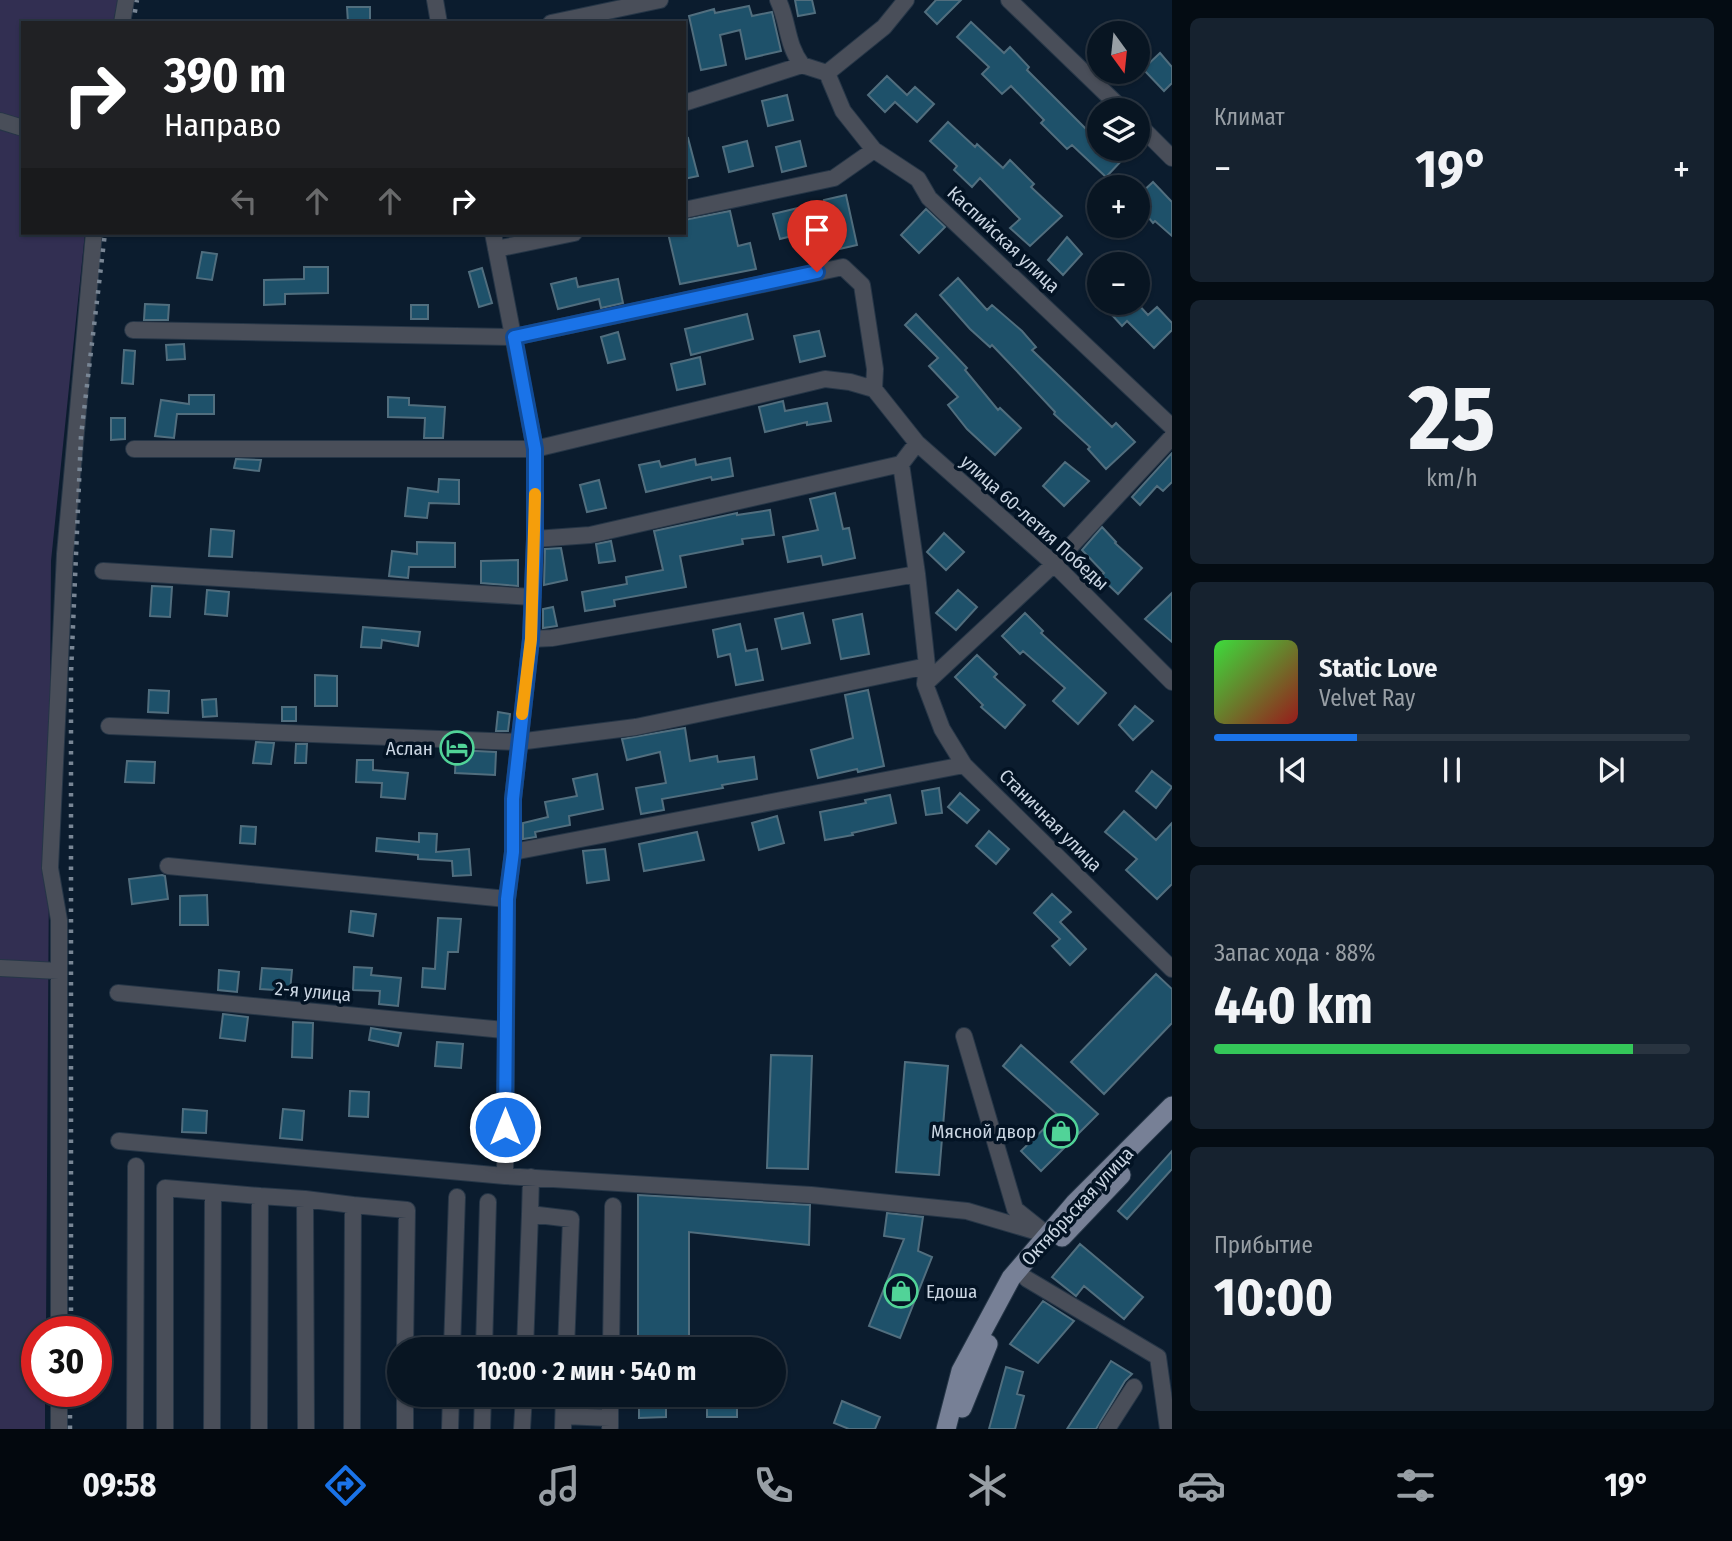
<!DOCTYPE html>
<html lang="ru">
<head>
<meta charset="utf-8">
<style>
  :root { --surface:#081522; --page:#16222f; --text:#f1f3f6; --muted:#989fa5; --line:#293440; --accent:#1a73e8 }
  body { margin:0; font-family:"Fira Sans Condensed",sans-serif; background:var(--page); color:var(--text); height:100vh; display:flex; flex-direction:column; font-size:26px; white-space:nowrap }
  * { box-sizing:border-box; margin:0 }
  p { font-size:23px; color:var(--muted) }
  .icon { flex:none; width:38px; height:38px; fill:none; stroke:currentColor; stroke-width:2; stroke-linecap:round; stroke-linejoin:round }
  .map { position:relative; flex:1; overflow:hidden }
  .details { display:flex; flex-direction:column; gap:18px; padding:18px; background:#040c13; width:560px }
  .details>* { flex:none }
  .top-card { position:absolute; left:21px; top:21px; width:665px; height:214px; border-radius:0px; box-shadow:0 2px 5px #0004,0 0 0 2px var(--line); background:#202124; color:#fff; overflow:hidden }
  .needle { width:46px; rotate:165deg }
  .buttons { position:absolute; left:1087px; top:21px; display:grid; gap:14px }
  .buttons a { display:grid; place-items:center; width:63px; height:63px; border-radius:50%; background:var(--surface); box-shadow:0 2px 5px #0004,0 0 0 2px var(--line); font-size:35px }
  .speed { position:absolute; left:21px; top:1316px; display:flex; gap:14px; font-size:35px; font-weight:700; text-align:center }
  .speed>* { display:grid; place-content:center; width:91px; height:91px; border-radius:50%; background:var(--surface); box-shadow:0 2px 5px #0004,0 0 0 2px var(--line); line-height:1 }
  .speed .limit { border:10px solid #d22; background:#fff; color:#111 }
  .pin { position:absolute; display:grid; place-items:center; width:60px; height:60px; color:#fff; margin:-72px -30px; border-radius:50% 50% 50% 0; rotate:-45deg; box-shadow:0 0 7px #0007 }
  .pin .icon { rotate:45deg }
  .me { position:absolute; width:77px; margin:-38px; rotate:0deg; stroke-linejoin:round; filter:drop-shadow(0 0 5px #0008) }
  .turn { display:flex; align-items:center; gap:24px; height:147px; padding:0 28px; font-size:32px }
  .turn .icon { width:91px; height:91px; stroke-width:2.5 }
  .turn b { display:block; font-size:49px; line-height:60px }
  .lanes { display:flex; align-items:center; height:66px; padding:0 28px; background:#0003; justify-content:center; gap:35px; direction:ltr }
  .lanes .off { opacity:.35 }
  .big { font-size:52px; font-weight:700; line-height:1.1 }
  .details .card { flex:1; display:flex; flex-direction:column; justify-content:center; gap:10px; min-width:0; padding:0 24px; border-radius:10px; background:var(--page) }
  .details .dial { align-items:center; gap:0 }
  .dial b { font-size:91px; line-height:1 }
  .song { display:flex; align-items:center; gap:21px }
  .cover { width:84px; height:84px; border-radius:10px; background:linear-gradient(135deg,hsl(120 70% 55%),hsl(0 70% 35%)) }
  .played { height:7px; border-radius:4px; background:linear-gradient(90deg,var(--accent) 30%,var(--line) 30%) }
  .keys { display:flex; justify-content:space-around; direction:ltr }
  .heat { display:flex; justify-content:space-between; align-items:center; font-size:38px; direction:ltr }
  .charge { height:10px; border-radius:5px; background:linear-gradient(90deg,#34c759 88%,var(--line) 0) }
  .trip { position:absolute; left:387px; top:1337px; width:399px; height:70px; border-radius:35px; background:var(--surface); box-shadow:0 2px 5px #0004,0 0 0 2px var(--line); font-weight:700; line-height:70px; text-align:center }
  .dock { display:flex; height:112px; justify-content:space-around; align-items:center; background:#03080e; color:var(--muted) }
  .dock .icon { width:49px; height:49px }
  .dock .on { color:var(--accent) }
  .dock b { font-size:32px; color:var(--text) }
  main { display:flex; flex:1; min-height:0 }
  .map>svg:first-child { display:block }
</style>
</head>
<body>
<main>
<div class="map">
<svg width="1172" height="1429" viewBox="0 0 1172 1429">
  <rect width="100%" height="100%" fill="#0b1c2e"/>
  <path fill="#322f52" d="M0 0H118L113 23H23V233H85L51 561 46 1332H37V1391H45V1429H0Z"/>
  <path fill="#1e516a" stroke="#516e7e" stroke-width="2" d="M795 0H812L815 13 798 16Z
    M936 0H961L937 24 925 12Z
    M749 6 752 16 772 12 781 51 746 59 740 30 720 35 726 65 701 70 689 16 714 9 715 13Z
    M347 7H370V23H348Z
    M971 22 1004 53 1010 47 1029 67 1027 70 1099 142V149H1114L1124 158 1106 177 1072 145 1067 149 1041 123 1044 120 1011 86 1002 94 982 74 989 67 957 37Z
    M1160 53 1172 67V83L1164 91 1143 69Z
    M887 76 907 95 915 87 934 104 917 122 895 102 885 112 868 95Z
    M787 95 793 120 768 126 762 101Z
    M948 122 975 147 977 144 1003 168 1010 160 1034 184 1031 187 1062 216 1030 246 1010 228 1020 219 980 178 972 187 954 170 957 166 930 141Z
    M688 138 698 176 684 179V139Z
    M747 141 753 166 729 172 723 147Z
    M800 141 806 166 782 172 776 147Z
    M1153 182 1172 202V236L1155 221 1153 223 1138 205V196Z
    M846 195 857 245 835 250 824 200Z
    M798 208 804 233 780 239 773 214Z
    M926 209 945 227 919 253 901 235Z
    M730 211 738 246 750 243 756 269 680 284 668 233H684V220Z
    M1067 237 1082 254 1063 275 1048 260Z
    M202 252 217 254 212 280 197 278Z
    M304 267H328V293L285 294V304L264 305V280L304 279Z
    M482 268 492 303 479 307 469 272Z
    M576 278 578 287 618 279 623 303 601 308 599 299 558 309 551 284Z
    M958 278 987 310 992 305 1022 331 1036 347 1032 350 1112 427 1116 423 1135 442 1106 469 1088 449 1090 447 1054 414 1055 412 1013 367 992 345 990 347 970 329 940 295Z
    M1101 303H1137L1148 315 1157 307 1172 323V330L1154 348 1127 321 1122 326Z
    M145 304 169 305 168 320H144Z
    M411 305H428V319H411Z
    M747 314 753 339 691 355 685 329Z
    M916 314 967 368 965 370 998 410 1000 408 1021 428 995 455 967 429 948 405 958 397 929 366 938 358 905 325Z
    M819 331 825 356 800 362 794 336Z
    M618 332 625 359 608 363 601 337Z
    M184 344 185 359 167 360 166 345Z
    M124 350 135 351 133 384 122 383Z
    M700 357 705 384 677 390 671 364Z
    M189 395H214V414H177L174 438 155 436 161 400 189 404Z
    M388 397 409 398V405L445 407 443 438H424L425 418 388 417Z
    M783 401 785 411 827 403 831 421 807 425V422L765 432 759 407Z
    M111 418H125V439L111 440Z
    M1172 453V482L1163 491 1157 486 1140 505 1132 497Z
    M730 458 733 476 712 480 711 477 646 492 639 465 659 461 661 467 695 459 696 465Z
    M236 459 261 460 259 471 234 468Z
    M1065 462 1089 481 1064 506 1043 486Z
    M439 479 459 480V504L429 503 427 518 405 516 408 488 438 492Z
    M599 480 606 508 587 512 580 485Z
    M835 493 843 529 849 528 855 558 823 565 821 556 788 562 783 537 818 530 810 499Z
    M770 510 774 535 742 539 743 544 680 556 686 587 614 600 615 606 585 611 582 592 627 584 626 577 663 570 654 531 737 513V515Z
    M1102 527 1116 542 1115 543 1142 568 1118 594 1100 577 1104 573 1082 550Z
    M211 529 234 531 232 557 209 556Z
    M944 533 964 552 946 570 927 552Z
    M611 541 615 561 599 563 596 544Z
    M417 542 455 543V567H409L408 578 389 576 392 551 417 554Z
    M561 548 567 580 544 585 545 549Z
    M518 560V586L481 583V561Z
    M152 586 172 587 170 617 150 616Z
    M207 590 229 592 227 616 205 614Z
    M958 590 977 607 956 630 936 613Z
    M1172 593V642L1145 619Z
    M553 607 557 626 543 628V609Z
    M803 613 810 643 782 649 775 619Z
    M1025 613 1043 631 1041 633 1106 693 1078 724 1053 701 1065 688 1023 651 1020 654 1002 636Z
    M862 614 869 654 841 659 833 620Z
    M740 624 746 651 757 649 763 680 736 685 730 654 718 657 713 630Z
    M363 627 420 632 418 646 382 640 381 648 361 647Z
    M977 655 997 674 994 677 1025 705 1005 728 981 707 983 705 955 677Z
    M315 675 337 676V706H315Z
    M149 690 169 691 168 713 148 712Z
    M868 690 884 766 858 772 857 769 818 778 811 750 853 738 845 695Z
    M216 699 217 716 203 717 202 700Z
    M1135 706 1153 721 1133 740 1119 725Z
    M282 707H296V721H282Z
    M498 712 510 714 508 731H496Z
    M685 728 690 761 717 756 718 762 754 757 757 779 722 785 723 788 662 799 664 810 641 814 636 788 666 783 660 752 627 760 622 739Z
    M256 742 274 743 271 764 253 763Z
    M296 744H307L306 763H295Z
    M456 750 496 752 495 775 455 773Z
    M357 760H373V770L408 773 405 799 381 797 382 783 356 782Z
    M127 761 155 762 154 783 125 782Z
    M1152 771 1172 787 1156 808 1136 791Z
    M597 774 603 809 569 816 570 825 535 832 536 837 523 839V823L548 817 545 802 577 796 573 779Z
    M939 788 942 813 926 815 922 791Z
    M960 793 979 810 967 823 948 807Z
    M890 795 896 823 852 833 853 835 825 840 820 812 866 803 865 800Z
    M1124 811 1156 840 1172 823V884L1157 899 1126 870 1137 859 1105 832Z
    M777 816 784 843 759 850 752 823Z
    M241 826 256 827 255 844 240 843Z
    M989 831 1009 849 996 864 976 846Z
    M697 832 704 860 644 871 639 844Z
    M419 833 437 834 436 852 469 849 471 875 453 876 452 861 418 859V855L376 851 377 838 419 842Z
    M605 849 609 880 587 883 583 851Z
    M162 875 165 876 168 899 132 904 129 879Z
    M1052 894 1071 912 1060 922 1086 949 1070 965 1052 946 1060 939 1034 913Z
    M207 895 208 925H180V896Z
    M351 911 376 914 373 936 349 932Z
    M438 918 461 919 458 952H448L445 989 422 987 423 968 435 969Z
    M354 967 372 968 371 975 401 978 398 1006 379 1004 380 991 353 990Z
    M262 968 292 970 290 991 260 989Z
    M219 970 239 972 237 992 218 990Z
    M1156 974 1172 989V1023L1104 1094 1071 1062Z
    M223 1014 248 1017 245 1041 220 1038Z
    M293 1022 313 1023 312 1058 292 1057Z
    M371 1028 401 1033 398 1046 369 1040Z
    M437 1042 463 1044 461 1068 435 1066Z
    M1021 1045 1098 1114 1041 1171 1021 1151 1058 1115 1003 1066Z
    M771 1055 812 1056 808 1169 767 1168Z
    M905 1062 948 1066 939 1175 896 1172Z
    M350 1091 369 1092 368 1117 349 1116Z
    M183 1109 207 1111 206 1133 182 1132Z
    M283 1109 304 1111 302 1140 280 1138Z
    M1172 1151V1169L1127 1219 1118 1211Z
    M638 1195 810 1205 809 1245 689 1232V1349H638Z
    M887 1213 923 1217 918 1251 932 1257 900 1338 869 1326 904 1239 884 1236Z
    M1080 1244 1143 1297 1124 1319 1084 1286 1076 1296 1052 1277Z
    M1043 1301 1074 1321 1038 1363 1010 1344Z
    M1111 1361 1132 1374 1125 1381 1096 1429H1067Z
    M1006 1367 1023 1372 1017 1394 1024 1396 1015 1429H989Z
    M639 1395H666V1417L639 1418Z
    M707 1395H737V1417H707Z
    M842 1401 880 1417 875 1429H849L834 1423Z"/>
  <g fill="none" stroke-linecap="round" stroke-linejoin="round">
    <defs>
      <path id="minor" d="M435 0 439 23
        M778 0C789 23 786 44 802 65
        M906 0 884 27 827 73 843 111 874 150 918 179 929 198 1172 427
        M1009 0 1123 110
        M122 23 126 0
        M551 23 660 0
        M684 103 802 65 827 73
        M0 121 23 128
        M1138 124 1172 158
        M684 210 834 178 874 150
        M493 233 535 449V539L531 639 513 799V852L507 899 505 1176
        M496 249 574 233
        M133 330 514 337 843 267 862 285 875 369 874 389
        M874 389 917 443 1054 564 1172 682
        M917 443 901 464 917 574 927 666 925 684 942 729 964 765 1172 969
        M134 449H535L825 379 850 382 874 389
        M535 539 590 535 901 464
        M103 571 533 597
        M531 639 552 638 917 574
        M925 684 1054 564 1172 437
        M109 726 518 742 636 727 927 666
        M513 852 964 765
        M168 866 507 899
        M0 968 59 971
        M118 993 504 1030
        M964 1036 1015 1209 1040 1229
        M119 1141 505 1176 811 1195 967 1211 1048 1235
        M213 1192 260 1196 259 1429
        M260 1196 305 1199
        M530 1214 531 1177
        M1027 1279 1158 1357 1168 1429
        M59 1332V920L50 868 65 554 94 233
        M452 1349 457 1197
        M484 1349 488 1202
        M525 1349 530 1214 571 1219 566 1349
        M611 1349 613 1206
        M564 1416 610 1418
        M610 1427V1395
        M59 1429V1391
        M135 1429 136 1166
        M165 1429V1188L213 1192 212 1429
        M306 1429 305 1199 353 1205
        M352 1429 353 1205 407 1210 405 1349
        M405 1429V1395
        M450 1429 451 1395
        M482 1429 483 1395
        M522 1429 524 1395
        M563 1429 564 1395
        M1107 1429 1134 1387"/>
      <path id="major" d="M1062 1237 1121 1175
        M962 1408 988 1344
        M946 1429 961 1371 1011 1278 1075 1203 1172 1106"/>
    </defs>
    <use href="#minor" stroke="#263647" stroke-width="18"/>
    <use href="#major" stroke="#263647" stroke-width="21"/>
    <use href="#minor" stroke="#494e59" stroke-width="16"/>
    <use href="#major" stroke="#778096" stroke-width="19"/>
    <path stroke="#798695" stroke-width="4.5" stroke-dasharray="3.5 7" stroke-linecap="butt" d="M133 23 137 0
      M71 1332V674L81 436 105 233
      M70 1429V1391"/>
  </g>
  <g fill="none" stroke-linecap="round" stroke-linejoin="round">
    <defs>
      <path id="route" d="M505 1127 507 899 513 852V799L531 639 535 539V449L514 337 817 272"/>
    </defs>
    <use href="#route" stroke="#114b97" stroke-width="18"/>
    <use href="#route" stroke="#1a73e8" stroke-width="12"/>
    <path stroke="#f59e0b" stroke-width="12" d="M522 714 531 639 535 494"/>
  </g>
  <defs>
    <symbol id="hotel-ring" viewBox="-11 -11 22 22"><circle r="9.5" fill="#031324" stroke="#51d398" stroke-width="1.5"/><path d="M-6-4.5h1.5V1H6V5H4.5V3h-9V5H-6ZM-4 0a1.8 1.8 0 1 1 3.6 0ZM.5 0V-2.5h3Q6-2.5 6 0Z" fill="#51d398"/></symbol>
    <symbol id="shop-ring" viewBox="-11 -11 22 22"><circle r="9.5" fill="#031324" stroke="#51d398" stroke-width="1.5"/><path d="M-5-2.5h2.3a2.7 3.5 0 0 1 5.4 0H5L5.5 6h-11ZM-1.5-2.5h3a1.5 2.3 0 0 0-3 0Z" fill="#51d398"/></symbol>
  </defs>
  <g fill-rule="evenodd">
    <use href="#hotel-ring" x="438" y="729" width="38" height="38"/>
    <use href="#shop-ring" x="1042" y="1112" width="38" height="38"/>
    <use href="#shop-ring" x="882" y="1272" width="38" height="38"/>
  </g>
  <g text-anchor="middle" stroke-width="7" stroke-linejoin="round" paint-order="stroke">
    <g font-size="19" fill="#cad5e2" stroke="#031324">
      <text transform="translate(1004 239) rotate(43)" y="7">Каспийская улица</text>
      <text transform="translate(1035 522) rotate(42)" y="7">улица 60-летия Победы</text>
      <text transform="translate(1051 820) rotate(45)" y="7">Станичная улица</text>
      <text transform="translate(313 991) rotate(5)" y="7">2-я улица</text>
      <text transform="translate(1077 1206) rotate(-47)" y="7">Октябрьская улица</text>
    </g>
    <g font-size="19" fill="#cad5e2" stroke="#031324" text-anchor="end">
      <text x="433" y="755">Аслан</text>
      <text x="1036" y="1138">Мясной двор</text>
      <text x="926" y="1298" text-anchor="start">Едоша</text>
    </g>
  </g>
</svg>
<div class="buttons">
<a><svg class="needle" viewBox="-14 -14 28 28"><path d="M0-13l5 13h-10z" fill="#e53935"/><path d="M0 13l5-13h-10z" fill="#989fa5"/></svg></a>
<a><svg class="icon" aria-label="layers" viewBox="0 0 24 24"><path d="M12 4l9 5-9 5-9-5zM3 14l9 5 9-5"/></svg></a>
<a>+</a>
<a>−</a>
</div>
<div class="speed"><div class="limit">30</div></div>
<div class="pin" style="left:817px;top:272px;background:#d93025"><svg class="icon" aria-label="arrive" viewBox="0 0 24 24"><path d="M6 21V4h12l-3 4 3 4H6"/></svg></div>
<svg class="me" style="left:505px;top:1127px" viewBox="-20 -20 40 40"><circle r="17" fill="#1a73e8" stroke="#fff" stroke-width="3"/><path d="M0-11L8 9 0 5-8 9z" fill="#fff"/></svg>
<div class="trip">10:00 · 2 мин · 540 m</div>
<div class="top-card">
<div class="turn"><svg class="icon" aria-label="right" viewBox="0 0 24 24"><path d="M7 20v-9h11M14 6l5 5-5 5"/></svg><div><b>390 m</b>Направо</div></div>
<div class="lanes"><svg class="icon off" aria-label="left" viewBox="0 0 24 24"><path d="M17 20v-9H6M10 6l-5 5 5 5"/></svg><svg class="icon off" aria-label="ahead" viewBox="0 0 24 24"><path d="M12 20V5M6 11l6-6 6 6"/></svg><svg class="icon off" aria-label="ahead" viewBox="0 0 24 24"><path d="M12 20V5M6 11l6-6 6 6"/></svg><svg class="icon" aria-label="right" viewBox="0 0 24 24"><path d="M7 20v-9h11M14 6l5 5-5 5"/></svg></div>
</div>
</div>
<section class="details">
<div class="card"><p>Климат</p>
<div class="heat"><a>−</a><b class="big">19°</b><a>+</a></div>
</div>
<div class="card dial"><b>25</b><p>km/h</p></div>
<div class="card">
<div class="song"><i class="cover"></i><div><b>Static Love</b><p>Velvet Ray</p></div></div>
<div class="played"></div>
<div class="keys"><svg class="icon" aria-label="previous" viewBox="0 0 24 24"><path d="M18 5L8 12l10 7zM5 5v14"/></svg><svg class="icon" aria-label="pause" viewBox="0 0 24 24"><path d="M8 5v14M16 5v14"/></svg><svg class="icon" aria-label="next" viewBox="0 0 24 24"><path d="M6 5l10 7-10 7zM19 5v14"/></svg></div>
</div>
<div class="card"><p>Запас хода · 88%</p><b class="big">440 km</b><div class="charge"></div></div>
<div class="card"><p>Прибытие</p><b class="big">10:00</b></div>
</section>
</main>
<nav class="dock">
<b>09:58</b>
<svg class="icon on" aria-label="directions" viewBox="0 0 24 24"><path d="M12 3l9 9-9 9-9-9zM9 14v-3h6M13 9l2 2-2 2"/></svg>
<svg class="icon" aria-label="music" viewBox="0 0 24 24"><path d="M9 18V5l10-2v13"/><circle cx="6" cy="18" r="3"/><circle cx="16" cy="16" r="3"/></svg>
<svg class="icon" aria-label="phone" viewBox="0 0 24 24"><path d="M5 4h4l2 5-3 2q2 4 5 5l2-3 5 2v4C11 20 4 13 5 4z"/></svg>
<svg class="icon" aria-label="climate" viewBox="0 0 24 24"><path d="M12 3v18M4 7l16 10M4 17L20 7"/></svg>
<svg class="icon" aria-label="car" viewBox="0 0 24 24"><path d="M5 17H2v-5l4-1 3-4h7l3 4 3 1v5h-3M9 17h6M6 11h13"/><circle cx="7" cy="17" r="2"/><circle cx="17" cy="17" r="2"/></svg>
<svg class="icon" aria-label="filters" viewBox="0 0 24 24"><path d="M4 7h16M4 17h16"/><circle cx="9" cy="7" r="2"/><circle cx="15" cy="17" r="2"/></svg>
<b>19°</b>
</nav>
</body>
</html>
